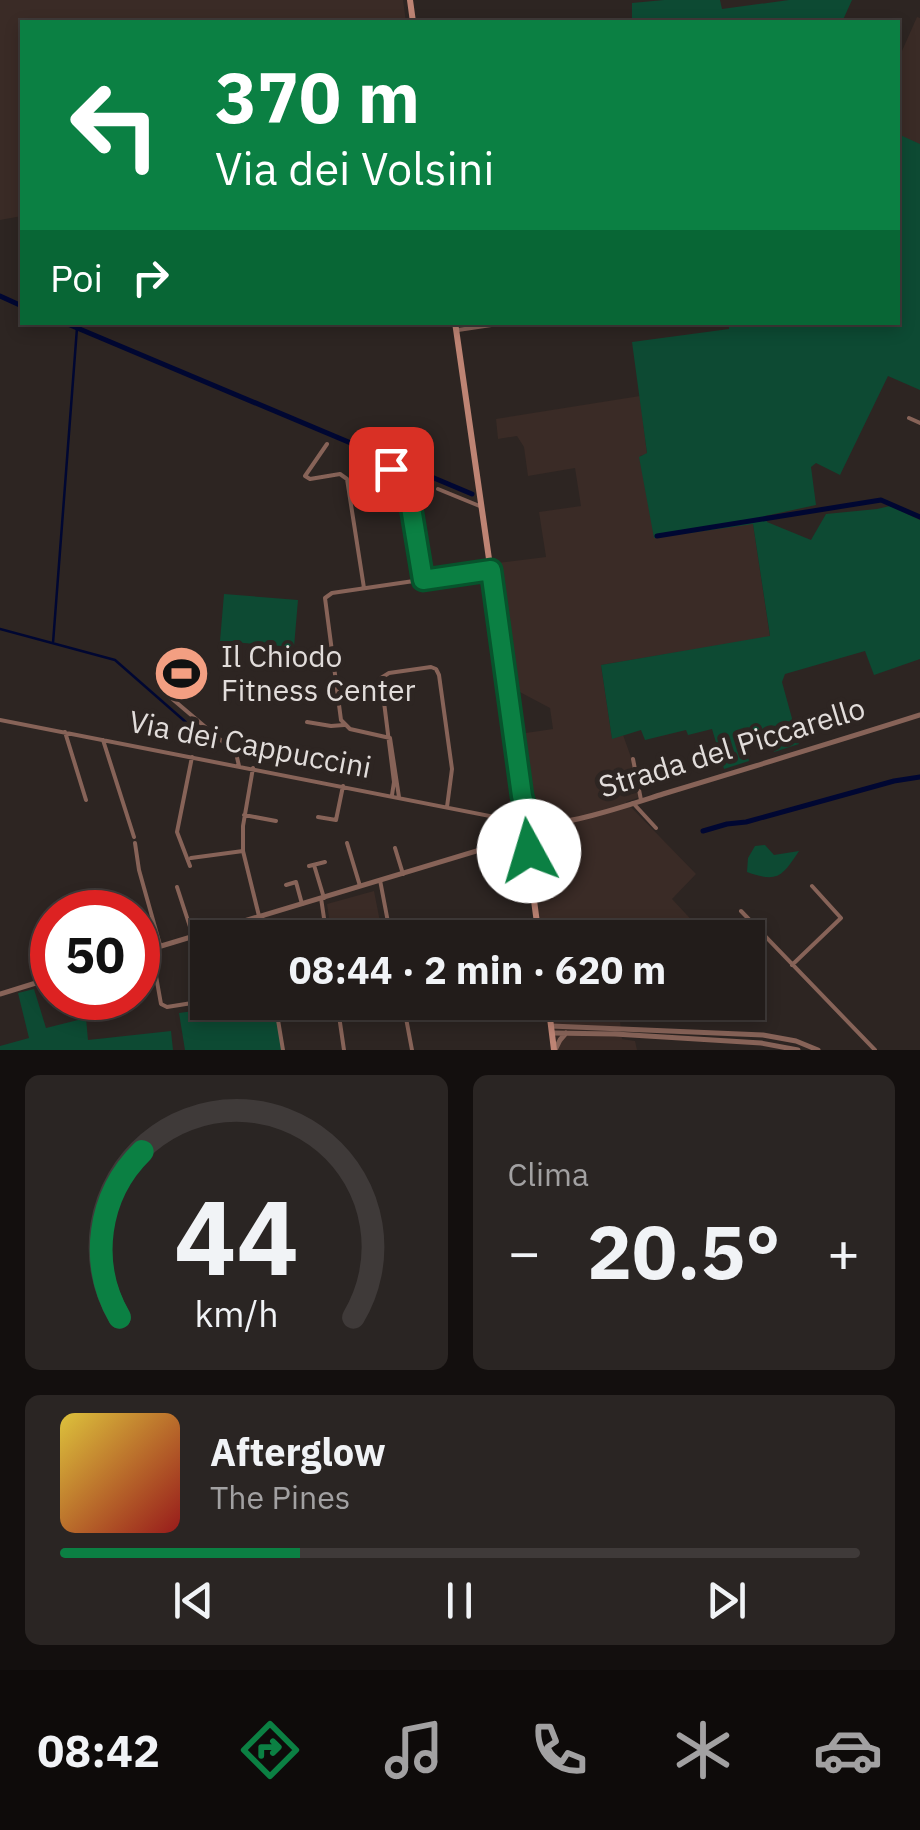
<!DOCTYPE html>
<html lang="it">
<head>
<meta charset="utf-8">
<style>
  :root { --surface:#221c1a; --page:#2a2523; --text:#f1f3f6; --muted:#a2a1a2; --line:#3f3a39; --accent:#0b8043 }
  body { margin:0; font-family:"IBM Plex Sans",sans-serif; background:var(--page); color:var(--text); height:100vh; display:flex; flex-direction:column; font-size:38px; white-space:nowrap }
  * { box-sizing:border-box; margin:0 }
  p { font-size:32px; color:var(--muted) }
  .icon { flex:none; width:55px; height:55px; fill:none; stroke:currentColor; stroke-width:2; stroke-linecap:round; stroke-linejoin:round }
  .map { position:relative; height:1050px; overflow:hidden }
  .sheet { display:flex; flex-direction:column; gap:25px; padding:25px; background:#130f0e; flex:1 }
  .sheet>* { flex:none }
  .banner { position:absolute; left:20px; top:20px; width:880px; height:305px; border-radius:0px; box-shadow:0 5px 15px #0003,0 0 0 2px var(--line); background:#0b8043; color:#fff; overflow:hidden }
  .speed { position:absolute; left:30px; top:890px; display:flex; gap:20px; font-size:50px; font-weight:700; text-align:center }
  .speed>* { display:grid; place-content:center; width:130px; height:130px; border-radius:50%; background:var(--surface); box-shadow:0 5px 15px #0003,0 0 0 2px var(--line); line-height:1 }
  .speed .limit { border:15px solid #d22; background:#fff; color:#111 }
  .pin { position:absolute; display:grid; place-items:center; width:85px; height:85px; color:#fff; margin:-42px; border-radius:20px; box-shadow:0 5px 15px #0006 }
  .me { position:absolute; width:110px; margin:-55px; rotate:354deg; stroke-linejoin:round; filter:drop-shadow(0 0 8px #0008) }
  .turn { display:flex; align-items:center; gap:35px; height:210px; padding:0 30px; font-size:45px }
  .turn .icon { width:130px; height:130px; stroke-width:2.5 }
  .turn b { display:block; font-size:70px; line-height:85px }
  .then { display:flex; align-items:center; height:95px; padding:0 30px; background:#0003; gap:20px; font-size:38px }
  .big { font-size:75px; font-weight:800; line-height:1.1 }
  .sheet .widget { flex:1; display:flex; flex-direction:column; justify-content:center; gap:15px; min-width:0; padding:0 35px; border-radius:15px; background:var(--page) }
  .sheet .dial { align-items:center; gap:0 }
  .dial svg { height:260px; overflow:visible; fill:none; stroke:var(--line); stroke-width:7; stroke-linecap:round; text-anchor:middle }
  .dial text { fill:var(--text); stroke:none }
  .song { display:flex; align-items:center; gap:30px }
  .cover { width:120px; height:120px; border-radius:15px; background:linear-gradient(135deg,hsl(50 70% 55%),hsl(0 70% 35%)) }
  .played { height:10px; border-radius:5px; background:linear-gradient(90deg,var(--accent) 30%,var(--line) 30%) }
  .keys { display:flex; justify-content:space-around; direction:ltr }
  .heat { display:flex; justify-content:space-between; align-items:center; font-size:55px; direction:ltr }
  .sheet .tiles { flex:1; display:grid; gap:25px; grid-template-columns:1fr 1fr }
  .widget:last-child { grid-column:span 2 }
  .trip { position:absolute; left:190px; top:920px; width:575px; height:100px; border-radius:0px; background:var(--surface); box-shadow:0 5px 15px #0003,0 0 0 2px var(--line); font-weight:800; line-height:100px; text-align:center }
  .tabs { display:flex; height:160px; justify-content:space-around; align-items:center; background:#0e0b0a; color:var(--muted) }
  .tabs .icon { width:70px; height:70px }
  .tabs .current { color:var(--accent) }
  .tabs b { font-size:45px; color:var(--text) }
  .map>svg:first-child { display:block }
</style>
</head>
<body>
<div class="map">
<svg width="920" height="1050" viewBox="0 0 920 1050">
  <rect width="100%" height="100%" fill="#2d2522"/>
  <path fill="#3a2b26" d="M0 0H403L406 22H22V216L0 220Z
    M917 17 920 18V148L898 138V60Z
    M640 396 647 454 640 456 753 524 770 637 601 665 612 738 623 735 632 760 640 797 626 802 696 874 672 899 699 928 700 937H541L512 735 553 729 550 708 516 690 497 563 546 557 539 512 581 506 575 468 528 476 524 447 517 436 498 439 496 419Z
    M374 891 383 937H332L327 904Z
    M550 1003H618L622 1039 635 1041 637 1050H556Z"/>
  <path fill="#0d4a33" d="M664 0H720L722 9 789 0H852L842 22H805V18L775 22H632V3Z
    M898 134 920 144V390L888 376 840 475 816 463 811 467 816 505 765 516 767 522 811 540 826 514 877 509 890 506 920 520V659L874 675 865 651 785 674 782 682 799 744 774 752 766 728 743 735 749 761 724 769 712 729 688 735 686 730 645 740 641 730 612 739 601 665 770 636 753 524 654 538 639 457 647 453 632 342 729 329V323L898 322Z
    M224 594 298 600 294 647 220 641Z
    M765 845 774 855 799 851C782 877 777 883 747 872L748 858 755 846Z
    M34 989 46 1028 86 1018 88 1040 171 1031 173 1050H0V1046L29 1038 18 993Z
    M251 1003H275L282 1050H185L179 1013Z"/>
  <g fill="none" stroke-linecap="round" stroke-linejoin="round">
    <path stroke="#000732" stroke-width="2.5" d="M0 629 115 660 188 724
      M53 643 77 328"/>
    <path stroke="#000732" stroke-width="5" d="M0 296 22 306
      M63 322 472 494
      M657 536 881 500 920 517
      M703 831 727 824 746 822 894 781 920 777"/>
    <path stroke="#876358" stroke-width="4" d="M458 330 512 322
      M909 418 920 423
      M327 444 305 476 310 479 340 474 347 479 364 588
      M375 471 396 469 406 475 423 580
      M438 489 482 507
      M170 697 236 753 239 766
      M0 720 515 821
      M307 722 331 726 344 725
      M65 732 86 800
      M103 740 134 837
      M633 759 641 800
      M253 768 243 826V851L259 916
      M392 795 394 782 381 678 389 673 431 667 436 669 439 675 452 769 447 807
      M399 797 390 738 350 729 341 720 325 598 332 593 489 570
      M633 803 656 828
      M244 815 276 821
      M318 817 336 820 343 786
      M496 818 510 831
      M135 843 139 870 160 945
      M347 843 360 886
      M395 848 403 874
      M191 858 243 851
      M314 865 324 898
      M190 866 177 832 192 757
      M309 866 325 862
      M380 880 391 938
      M286 885 296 882 302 904
      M177 887 193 936
      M321 898 327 938
      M741 911 875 1050
      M262 916 265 938
      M476 938 536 930
      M151 948 161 1004 167 1007 192 1003
      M792 965 841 918 812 886
      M275 1002 283 1050
      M337 1002 344 1050
      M403 1002 412 1050
      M404 1009 444 1002"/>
    <path stroke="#876358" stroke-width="5" d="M529 823C557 830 634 803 663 794 749 768 835 742 920 715
      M502 844 515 848 526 858
      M532 855 539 838 554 824
      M138 953 516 839
      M0 994 52 978
      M551 1026 763 1035 796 1041 818 1050
      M552 1033 615 1034 761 1043 798 1050
      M555 1050 560 1040 566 1033"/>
    <path stroke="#be8474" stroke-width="6" d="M410 0 413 22
      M455 322 523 796 532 830 529 863 539 938
      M517 820C502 833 520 842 527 855
      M548 1002 554 1050"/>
  </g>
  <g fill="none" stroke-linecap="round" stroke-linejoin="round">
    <defs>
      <path id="route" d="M391 469 400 470 406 477 423 580 491 570 522 796 532 830 529 851"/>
    </defs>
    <use href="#route" stroke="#07532c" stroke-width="25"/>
    <use href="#route" stroke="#0b8043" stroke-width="18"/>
  </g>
  <defs>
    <symbol id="stadium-disc" viewBox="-11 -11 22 22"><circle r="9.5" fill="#f39f82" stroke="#2d2522"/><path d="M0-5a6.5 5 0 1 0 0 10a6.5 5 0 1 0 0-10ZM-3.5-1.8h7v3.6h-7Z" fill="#111"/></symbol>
  </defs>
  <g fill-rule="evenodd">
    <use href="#stadium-disc" x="150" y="642" width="63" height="63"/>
  </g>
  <g text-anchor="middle" stroke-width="10" stroke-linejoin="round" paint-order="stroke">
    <g font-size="30" fill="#e2dddb" stroke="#2d2522" text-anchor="start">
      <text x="221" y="667">Il Chiodo<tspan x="221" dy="34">Fitness Center</tspan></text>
    </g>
    <g font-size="30" fill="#e2dddb" stroke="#2d2522">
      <text transform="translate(250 745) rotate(11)" y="10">Via dei Cappuccini</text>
      <text transform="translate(732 748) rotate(-17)" y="10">Strada del Piccarello</text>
    </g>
  </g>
</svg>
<div class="speed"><div class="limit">50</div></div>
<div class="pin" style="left:391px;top:469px;background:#d93025"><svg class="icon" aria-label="arrive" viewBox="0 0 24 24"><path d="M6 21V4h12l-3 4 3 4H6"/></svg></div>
<svg class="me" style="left:529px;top:851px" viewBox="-20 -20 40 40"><circle r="19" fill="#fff"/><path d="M0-13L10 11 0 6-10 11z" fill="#0b8043"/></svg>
<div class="trip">08:44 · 2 min · 620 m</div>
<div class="banner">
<div class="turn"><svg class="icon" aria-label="left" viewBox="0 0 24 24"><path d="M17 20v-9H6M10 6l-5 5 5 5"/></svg><div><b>370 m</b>Via dei Volsini</div></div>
<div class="then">Poi<svg class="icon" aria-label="right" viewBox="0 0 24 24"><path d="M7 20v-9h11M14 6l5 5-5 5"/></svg></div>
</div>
</div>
<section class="sheet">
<div class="tiles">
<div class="widget dial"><svg viewBox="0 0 100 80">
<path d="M14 69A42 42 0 1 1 86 69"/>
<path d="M14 69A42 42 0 0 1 21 18" stroke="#0b8043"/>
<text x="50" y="56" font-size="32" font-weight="700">44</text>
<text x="50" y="72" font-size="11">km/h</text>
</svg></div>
<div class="widget"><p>Clima</p>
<div class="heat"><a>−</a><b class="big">20.5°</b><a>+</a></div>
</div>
<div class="widget">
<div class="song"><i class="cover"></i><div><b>Afterglow</b><p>The Pines</p></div></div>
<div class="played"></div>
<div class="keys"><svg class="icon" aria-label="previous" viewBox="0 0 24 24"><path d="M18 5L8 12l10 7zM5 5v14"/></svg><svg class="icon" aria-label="pause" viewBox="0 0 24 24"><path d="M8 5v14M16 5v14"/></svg><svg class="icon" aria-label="next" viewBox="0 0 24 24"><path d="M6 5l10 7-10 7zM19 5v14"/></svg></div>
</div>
</div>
</section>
<nav class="tabs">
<b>08:42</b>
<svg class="icon current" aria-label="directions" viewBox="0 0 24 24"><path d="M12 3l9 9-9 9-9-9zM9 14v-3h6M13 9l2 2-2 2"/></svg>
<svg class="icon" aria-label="music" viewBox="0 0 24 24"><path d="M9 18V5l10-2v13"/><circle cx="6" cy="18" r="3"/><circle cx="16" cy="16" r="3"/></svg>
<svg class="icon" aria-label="phone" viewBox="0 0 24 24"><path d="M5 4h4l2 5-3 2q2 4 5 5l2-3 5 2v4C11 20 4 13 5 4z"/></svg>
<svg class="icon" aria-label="climate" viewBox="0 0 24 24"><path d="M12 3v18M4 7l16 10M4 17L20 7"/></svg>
<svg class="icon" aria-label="car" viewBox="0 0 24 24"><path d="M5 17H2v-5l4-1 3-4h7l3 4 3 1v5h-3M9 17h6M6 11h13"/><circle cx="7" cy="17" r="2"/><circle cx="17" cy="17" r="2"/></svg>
</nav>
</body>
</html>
